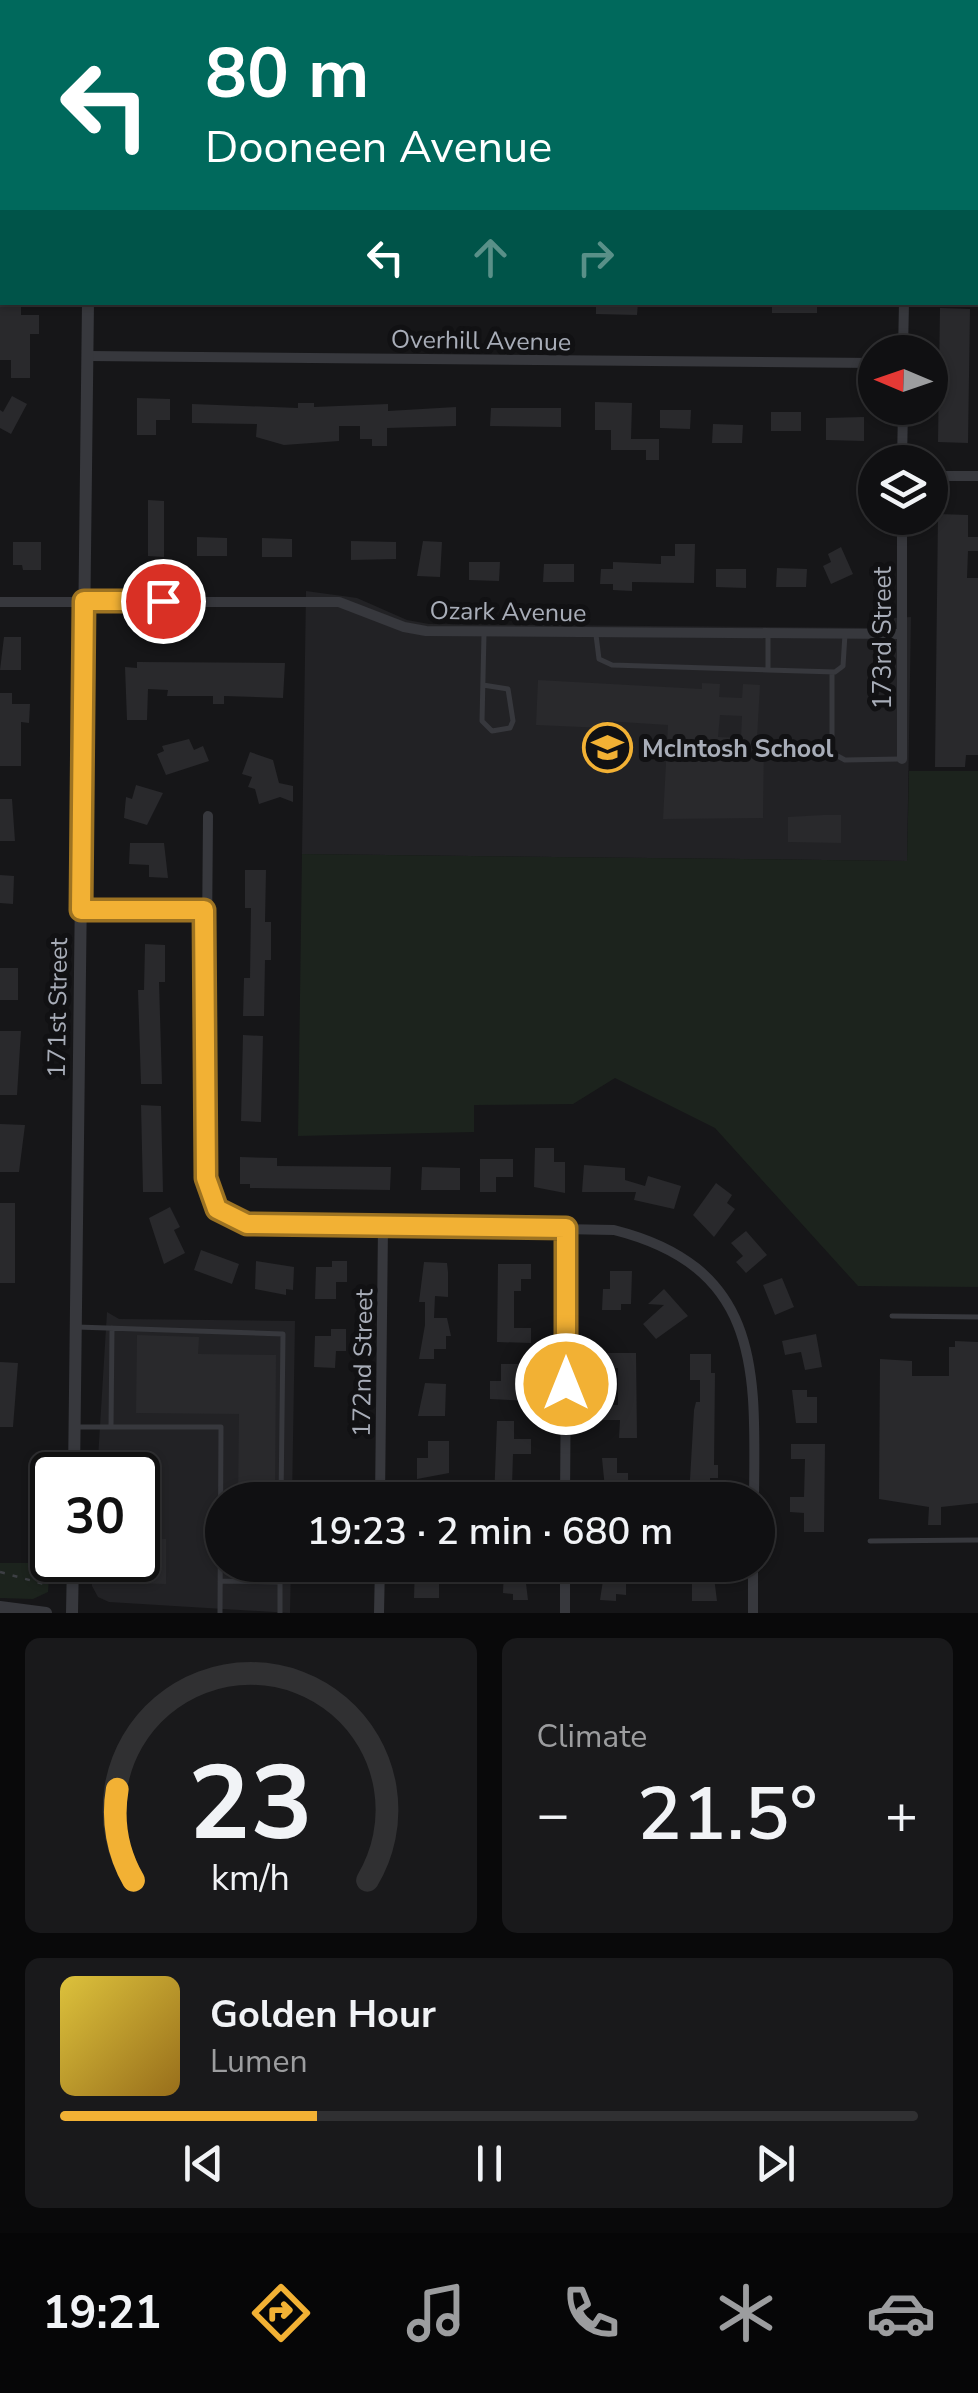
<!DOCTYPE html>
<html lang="en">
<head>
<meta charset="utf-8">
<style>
  :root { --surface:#101012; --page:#19191b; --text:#f1f3f6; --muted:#9c9d9f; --line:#303032; --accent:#f2b134 }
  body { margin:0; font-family:"Nunito Sans",sans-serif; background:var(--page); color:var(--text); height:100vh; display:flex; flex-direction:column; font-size:38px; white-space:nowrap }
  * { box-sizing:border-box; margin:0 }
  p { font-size:32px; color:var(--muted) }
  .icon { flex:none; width:55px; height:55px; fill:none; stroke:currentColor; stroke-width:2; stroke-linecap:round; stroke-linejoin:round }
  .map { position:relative; height:1613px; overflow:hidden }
  .sheet { display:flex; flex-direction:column; gap:25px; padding:25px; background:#09090a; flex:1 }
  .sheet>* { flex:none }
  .top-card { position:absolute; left:0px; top:0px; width:980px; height:305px; box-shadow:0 2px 8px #0004,0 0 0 2px var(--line); background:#00695c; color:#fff; overflow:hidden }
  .needle { width:65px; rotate:272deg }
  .buttons { position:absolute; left:858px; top:335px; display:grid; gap:20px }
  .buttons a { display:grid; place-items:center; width:90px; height:90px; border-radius:50%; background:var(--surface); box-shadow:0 2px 8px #0004,0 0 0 2px var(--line); font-size:50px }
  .speed { position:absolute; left:30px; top:1452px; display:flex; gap:20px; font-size:50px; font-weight:700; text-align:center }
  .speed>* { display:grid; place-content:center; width:130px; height:130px; border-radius:50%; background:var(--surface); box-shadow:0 2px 8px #0004,0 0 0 2px var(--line); line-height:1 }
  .speed .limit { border:5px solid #111; border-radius:15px; background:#fff; color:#111 }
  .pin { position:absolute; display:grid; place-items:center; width:85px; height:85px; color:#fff; margin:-42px; border:5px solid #fff; border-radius:50%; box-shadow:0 2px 10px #0007 }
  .me { position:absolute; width:110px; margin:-55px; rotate:0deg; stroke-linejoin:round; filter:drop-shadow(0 0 8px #0008) }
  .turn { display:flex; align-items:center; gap:35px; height:210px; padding:0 40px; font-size:45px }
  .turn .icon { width:130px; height:130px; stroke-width:2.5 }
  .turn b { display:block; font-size:70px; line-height:85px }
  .lanes { display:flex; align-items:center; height:95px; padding:0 40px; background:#0003; justify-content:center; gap:50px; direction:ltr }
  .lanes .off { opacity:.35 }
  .big { font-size:75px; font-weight:600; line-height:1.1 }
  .sheet .widget { flex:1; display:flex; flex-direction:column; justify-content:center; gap:15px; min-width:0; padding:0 35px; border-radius:15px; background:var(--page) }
  .sheet .dial { align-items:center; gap:0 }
  .dial svg { height:260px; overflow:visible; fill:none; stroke:var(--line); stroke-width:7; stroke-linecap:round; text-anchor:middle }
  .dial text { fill:var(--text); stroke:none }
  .song { display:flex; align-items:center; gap:30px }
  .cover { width:120px; height:120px; border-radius:15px; background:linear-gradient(135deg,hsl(50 70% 55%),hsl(40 70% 35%)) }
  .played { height:10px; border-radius:5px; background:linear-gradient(90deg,var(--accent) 30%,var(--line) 30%) }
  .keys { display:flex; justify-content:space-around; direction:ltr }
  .heat { display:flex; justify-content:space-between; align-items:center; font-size:55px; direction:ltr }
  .sheet .tiles { flex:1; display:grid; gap:25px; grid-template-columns:1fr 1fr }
  .widget:last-child { grid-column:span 2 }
  .trip { position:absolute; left:205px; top:1482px; width:570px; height:100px; border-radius:50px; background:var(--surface); box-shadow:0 2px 8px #0004,0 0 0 2px var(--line); font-weight:600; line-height:100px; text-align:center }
  .tabs { display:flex; height:160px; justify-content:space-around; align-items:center; background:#060607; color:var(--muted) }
  .tabs .icon { width:70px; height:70px }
  .tabs .selected { color:var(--accent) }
  .tabs b { font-size:45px; color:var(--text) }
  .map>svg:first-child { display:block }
</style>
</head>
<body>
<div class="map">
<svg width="978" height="1613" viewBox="0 0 978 1613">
  <rect width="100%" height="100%" fill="#161618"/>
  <path fill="#222225" d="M306 591 357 598 407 620 429 624 884 628 893 618 911 617 907 861 302 854Z
    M107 1312 119 1319 295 1321 292 1500H222V1565H291L290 1613 109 1602 98 1597 92 1586V1560H138V1475H97Z"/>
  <path fill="#1c231d" d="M909 771H978V1287L858 1286 715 1128 615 1078 573 1104 474 1105V1132L298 1136 302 854 907 861Z
    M0 1563H50L48 1592 33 1599 0 1598Z"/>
  <path fill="#29292c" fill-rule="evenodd" d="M0 302H21V315H39V334H30V378H11V360H0Z
    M596 302H638L637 315 596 314Z
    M772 302H817V313H772Z
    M940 308 970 309 968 443 938 442Z
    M12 396 27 404 11 434 0 428V410L3 412Z
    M137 398 170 399V420H156V435H137Z
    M595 402 632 403 631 439H659V460H646V450H611V430H595Z
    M298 403H314V407L388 404V411L456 407V426L387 428V446H372V439H360V426H339V441L284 445 256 437 257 424 192 423V404L298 408Z
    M491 408H561V427L490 426Z
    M660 410H691L690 429 660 428Z
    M771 412H801V431H771Z
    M864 417V441L826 440V418Z
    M713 424 743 425 742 443H712Z
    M148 500 164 501V557L148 556Z
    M938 514 968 515V537H978V551H968L967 578H978V755H966L965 767H935Z
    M197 537 227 538V556H197Z
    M262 538 292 539V557H262Z
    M351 541 396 542V559L351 560Z
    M423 541 442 542 440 577 417 576Z
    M13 542H41V570H23L22 565H13Z
    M675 544H695L694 583 632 582V591L613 590V584H600L601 569H613V562L661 564V556H675Z
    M841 547 853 574 831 584 823 566 831 562 828 554Z
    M469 562H500L499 581 469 580Z
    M544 564H574V582H543Z
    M777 568 807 569 806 587H776Z
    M716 569H746V588L716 587Z
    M4 637H21V670H0Z
    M137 662 285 663 283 698 224 696V704H213V696H167L168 690 148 689 147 720H127L125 667 137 668Z
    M538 680 702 689V683L720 684 719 697 742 698 743 684 760 685 757 739H764L763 818 663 819 668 725 605 721 604 728 536 725ZM720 715 742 716 741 738 718 737Z
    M0 693H12V704H30L29 723 21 722V766H0Z
    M189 739 194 750 203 746 209 761 166 775 157 754 164 751 162 746Z
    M250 752 273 760 279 783 293 786V802L280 797 259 804 255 789 248 787 252 777 242 774Z
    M136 785 163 793 147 825 124 818 126 797 132 799Z
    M0 799H12L15 841H0Z
    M823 815H841V843L788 842V817Z
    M130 843H164L168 878 149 877V865L129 864Z
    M245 870H266L265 922H271V960H265L264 1016H243L244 978H250L251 908H245Z
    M0 875 14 876 13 904 0 903Z
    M145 944 165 945V982H159L162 1084H141L138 990H144Z
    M0 968H18V1000H0Z
    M0 1031H21L17 1095H0Z
    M243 1035 263 1036 261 1122 241 1121Z
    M141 1105 161 1106 163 1192H143Z
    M0 1124 25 1125 19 1172H0Z
    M535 1148H554V1162H565V1193L534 1187Z
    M240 1157 277 1158V1166L391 1167 390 1190 250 1188V1184H240Z
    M480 1159H513V1177H496V1192H480Z
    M584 1165 625 1168V1180L645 1186 648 1176 681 1186 674 1209 634 1200 636 1192H582Z
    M422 1167 460 1168V1190H421Z
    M716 1183 732 1195 727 1203 735 1209 714 1237 693 1215Z
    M0 1203H15V1283H0Z
    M170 1207 180 1227 174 1230 185 1253 164 1264 149 1218Z
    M746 1231 767 1255 746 1273 736 1262 743 1256 731 1243Z
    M201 1250 239 1264 232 1284 194 1270Z
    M256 1261 294 1267 293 1290 286 1289V1295L255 1289Z
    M332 1261H347V1282H336V1299H315L316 1267H332Z
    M424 1262 447 1263 448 1272V1297L435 1296 434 1318H447L451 1336H446V1349H434V1359H419L425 1325V1302H419Z
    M498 1264H531V1279H521V1291H514V1328H531V1343L497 1342Z
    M610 1271H632L631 1304H621V1310H602L603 1289H610Z
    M782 1278 794 1307 775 1315 763 1285Z
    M664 1289 688 1316 656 1339 643 1324 664 1305 648 1304Z
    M331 1329H346V1351H336L335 1368 314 1367 315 1336H331Z
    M816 1334 822 1367 805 1370 801 1352 785 1355 782 1341Z
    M137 1335 199 1337 198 1354 276 1355 275 1500H238L239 1414 136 1413Z
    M955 1341 978 1342V1503L941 1507V1525H928L929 1507 879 1499 880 1359 912 1361V1376H949V1347H955Z
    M601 1353H636L637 1438H619L620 1420H603V1405H618V1368H601Z
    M690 1354H711V1373H715L714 1465H718V1478H710V1498L689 1497 694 1410 696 1402H700V1380H690Z
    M0 1362 18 1363 13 1427H0Z
    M501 1364H528L531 1401 490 1399V1381H501Z
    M425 1383 446 1384 445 1416H418Z
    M792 1390H807V1397H817V1423H796Z
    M497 1421H514V1439H531V1454H513L512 1486H529V1500H494Z
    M428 1441H449V1473L417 1479V1458H428Z
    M791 1444H825L824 1532H804V1513L790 1512V1497H804L805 1459H791Z
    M602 1458H617V1473H628V1499H606Z
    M138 1539H166V1584L126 1583V1560H138Z
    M415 1565H439V1598H414Z
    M504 1567H524L528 1600H513V1594L503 1593Z
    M605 1567 626 1568V1595L616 1594V1601L600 1600Z
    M692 1569H713L717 1601H692Z"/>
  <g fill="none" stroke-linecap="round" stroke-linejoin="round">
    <path stroke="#3d3f44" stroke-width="2.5" stroke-dasharray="5 8" stroke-linecap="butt" d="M0 1572 44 1584"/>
    <path stroke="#37383d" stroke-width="5" d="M596 635 599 659 612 665 768 670
      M768 636V670L835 672 843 666 845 634
      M832 672V753L845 760 900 759
      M483 685 508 689 513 721 510 728 492 731 482 721 484 634
      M892 1316 978 1317
      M77 1327 283 1334 281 1500
      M75 1427H221L220 1613
      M111 1427 112 1328
      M870 1541 978 1540
      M220 1581 280 1582
      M280 1613V1565"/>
    <path stroke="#37383d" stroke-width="10" d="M908 2V0
      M903 352 904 302
      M88 356 875 363
      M902 462 903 408
      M930 476H978
      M902 518V759
      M0 602H339L404 627 426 631 901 634
      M208 816 205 1178 217 1209 247 1223 614 1230C764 1268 755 1374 754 1500
      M81 910H204
      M380 1500 383 1226
      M565 1500 567 1228
      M379 1613 380 1565
      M565 1613V1565
      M753 1613V1565"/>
    <path stroke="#37383d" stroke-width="12" d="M92 2V0
      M74 1475 88 302
      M0 1607 46 1613
      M72 1613 73 1560"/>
  </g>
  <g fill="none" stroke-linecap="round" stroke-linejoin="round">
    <defs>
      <path id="route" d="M163 601H84L81 910H204L206 1178 217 1209 247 1224 566 1228V1384"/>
    </defs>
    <use href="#route" stroke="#9d7322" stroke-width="25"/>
    <use href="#route" stroke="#f2b134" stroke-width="18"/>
  </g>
  <defs>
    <symbol id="school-ring" viewBox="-11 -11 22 22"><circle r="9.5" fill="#111113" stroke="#f2b134" stroke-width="1.5"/><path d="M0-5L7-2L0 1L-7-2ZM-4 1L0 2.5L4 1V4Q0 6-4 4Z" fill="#f2b134"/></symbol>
  </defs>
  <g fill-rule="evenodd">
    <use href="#school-ring" x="580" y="720" width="55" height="55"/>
  </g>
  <g text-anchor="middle" stroke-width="10" stroke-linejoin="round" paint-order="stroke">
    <g font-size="25" fill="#a8adb8" stroke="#111113">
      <text transform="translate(481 340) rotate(1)" y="9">Overhill Avenue</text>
      <text transform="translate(508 611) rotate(1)" y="9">Ozark Avenue</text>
      <text transform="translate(882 638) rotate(-90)" y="9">173rd Street</text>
      <text transform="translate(57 1008) rotate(-89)" y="9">171st Street</text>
      <text transform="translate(362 1363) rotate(-89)" y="9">172nd Street</text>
    </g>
    <g font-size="25" font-weight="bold" fill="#a8adb8" stroke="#111113" text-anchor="start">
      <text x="642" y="757">McIntosh School</text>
    </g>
  </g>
</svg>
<div class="buttons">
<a><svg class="needle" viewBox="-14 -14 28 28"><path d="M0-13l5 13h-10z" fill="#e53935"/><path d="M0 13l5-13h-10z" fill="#9c9d9f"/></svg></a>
<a><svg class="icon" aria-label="layers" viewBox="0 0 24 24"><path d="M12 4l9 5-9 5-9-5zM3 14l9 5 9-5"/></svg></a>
</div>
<div class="speed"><div class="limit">30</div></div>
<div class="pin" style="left:163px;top:601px;background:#d93025"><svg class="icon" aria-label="arrive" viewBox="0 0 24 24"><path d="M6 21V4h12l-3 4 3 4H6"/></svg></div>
<svg class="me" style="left:566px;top:1384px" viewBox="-20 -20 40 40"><circle r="17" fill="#f2b134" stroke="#fff" stroke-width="3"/><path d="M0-11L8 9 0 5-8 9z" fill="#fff"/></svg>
<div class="trip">19:23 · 2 min · 680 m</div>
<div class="top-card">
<div class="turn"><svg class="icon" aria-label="left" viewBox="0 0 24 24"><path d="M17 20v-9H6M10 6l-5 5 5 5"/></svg><div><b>80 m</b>Dooneen Avenue</div></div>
<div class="lanes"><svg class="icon" aria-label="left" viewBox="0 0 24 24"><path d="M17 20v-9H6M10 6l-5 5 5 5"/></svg><svg class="icon off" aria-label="ahead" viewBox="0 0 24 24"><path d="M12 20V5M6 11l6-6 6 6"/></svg><svg class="icon off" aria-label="right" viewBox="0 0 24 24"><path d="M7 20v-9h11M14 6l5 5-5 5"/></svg></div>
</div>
</div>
<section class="sheet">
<div class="tiles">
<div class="widget dial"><svg viewBox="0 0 100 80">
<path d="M14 69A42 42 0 1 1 86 69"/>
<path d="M14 69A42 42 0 0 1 9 41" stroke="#f2b134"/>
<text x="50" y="56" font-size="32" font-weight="700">23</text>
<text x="50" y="72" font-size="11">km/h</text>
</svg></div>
<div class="widget"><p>Climate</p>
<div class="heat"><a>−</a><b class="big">21.5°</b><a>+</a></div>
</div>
<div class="widget">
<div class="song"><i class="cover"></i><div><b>Golden Hour</b><p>Lumen</p></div></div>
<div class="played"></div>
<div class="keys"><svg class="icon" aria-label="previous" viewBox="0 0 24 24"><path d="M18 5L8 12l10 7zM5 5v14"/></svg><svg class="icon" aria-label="pause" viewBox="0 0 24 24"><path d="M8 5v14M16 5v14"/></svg><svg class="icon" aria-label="next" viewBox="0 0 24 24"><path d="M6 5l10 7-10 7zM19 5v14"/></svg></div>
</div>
</div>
</section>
<nav class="tabs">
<b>19:21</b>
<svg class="icon selected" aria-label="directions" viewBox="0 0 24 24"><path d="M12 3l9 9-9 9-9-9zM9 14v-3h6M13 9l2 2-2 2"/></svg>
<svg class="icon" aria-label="music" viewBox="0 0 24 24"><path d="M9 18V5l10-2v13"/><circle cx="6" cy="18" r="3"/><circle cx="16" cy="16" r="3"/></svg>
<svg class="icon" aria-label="phone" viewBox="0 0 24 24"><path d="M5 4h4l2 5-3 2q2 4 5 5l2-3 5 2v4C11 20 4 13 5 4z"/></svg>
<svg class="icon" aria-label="climate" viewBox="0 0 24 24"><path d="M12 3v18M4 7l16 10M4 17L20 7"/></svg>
<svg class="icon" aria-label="car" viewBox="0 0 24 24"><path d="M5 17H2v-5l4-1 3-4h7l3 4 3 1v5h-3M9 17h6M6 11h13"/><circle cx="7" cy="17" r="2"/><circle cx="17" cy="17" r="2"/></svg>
</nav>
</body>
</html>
